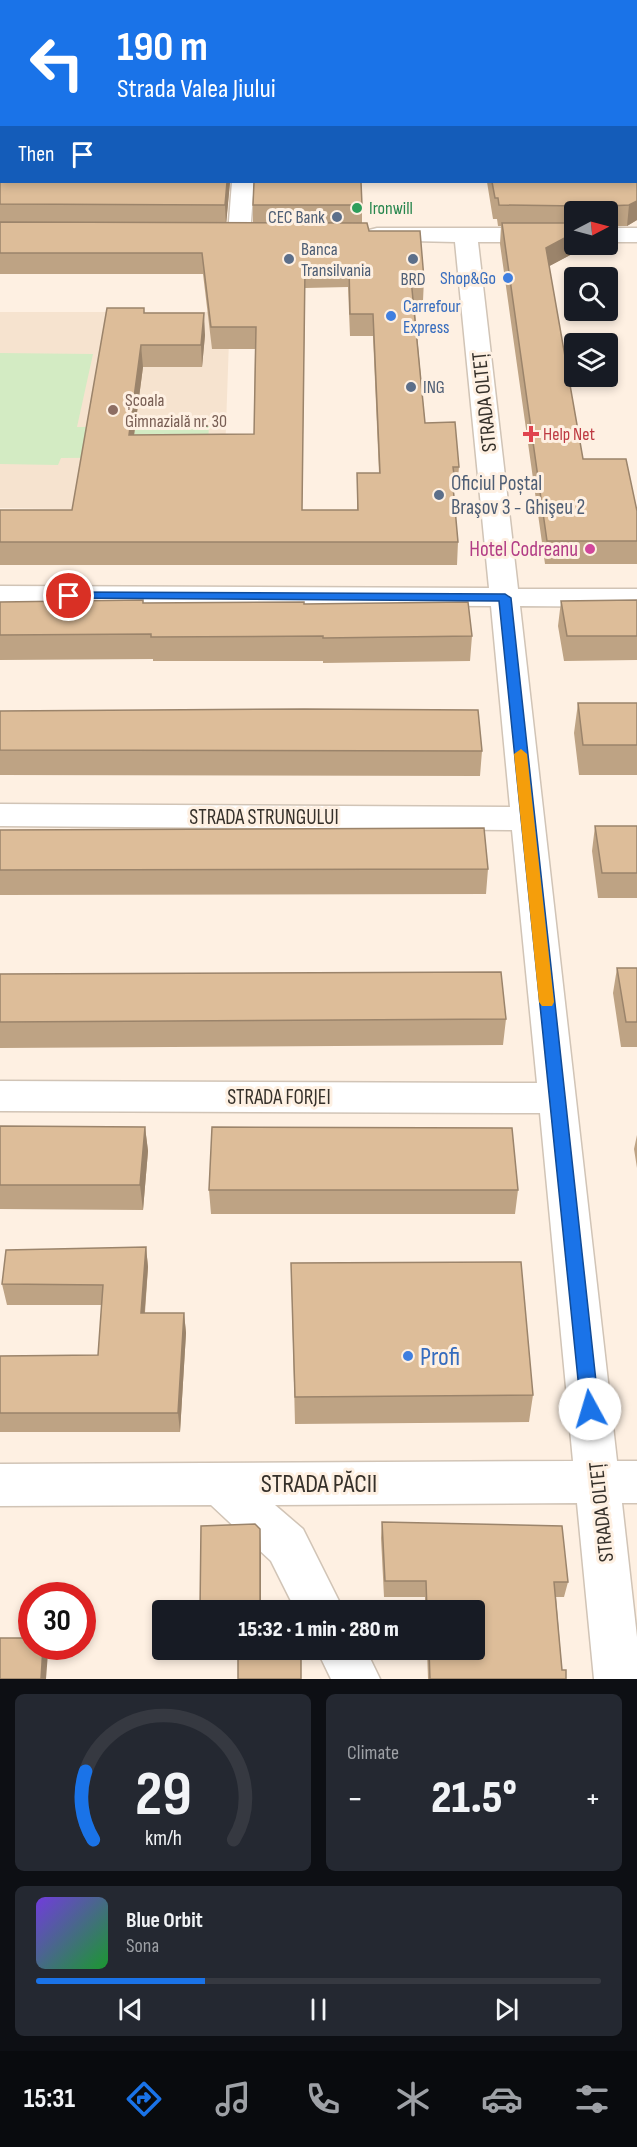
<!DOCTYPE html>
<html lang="en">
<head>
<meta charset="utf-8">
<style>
  :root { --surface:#171b24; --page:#242831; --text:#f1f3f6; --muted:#9ea1a6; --line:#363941; --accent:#1a73e8 }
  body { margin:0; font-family:"Sofia Sans Condensed",sans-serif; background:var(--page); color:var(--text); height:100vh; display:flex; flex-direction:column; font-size:22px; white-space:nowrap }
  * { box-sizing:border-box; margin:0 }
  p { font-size:20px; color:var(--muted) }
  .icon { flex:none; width:33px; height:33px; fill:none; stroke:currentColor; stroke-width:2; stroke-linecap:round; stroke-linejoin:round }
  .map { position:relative; height:1679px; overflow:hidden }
  .sheet { display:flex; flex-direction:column; gap:15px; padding:15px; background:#0d0f14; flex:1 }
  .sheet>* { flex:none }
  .guide { position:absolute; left:0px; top:0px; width:638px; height:183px; box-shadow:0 3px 9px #0003; background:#1a73e8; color:#fff; overflow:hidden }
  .needle { width:39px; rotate:84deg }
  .controls { position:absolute; left:564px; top:201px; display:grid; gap:12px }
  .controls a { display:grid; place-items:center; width:54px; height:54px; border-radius:6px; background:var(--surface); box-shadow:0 3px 9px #0003; font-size:30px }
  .speed { position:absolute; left:18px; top:1582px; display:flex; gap:12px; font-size:30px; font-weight:700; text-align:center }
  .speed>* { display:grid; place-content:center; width:78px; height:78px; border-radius:50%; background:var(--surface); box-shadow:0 3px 9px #0003; line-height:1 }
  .speed .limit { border:9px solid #d22; background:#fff; color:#111 }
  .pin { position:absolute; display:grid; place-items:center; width:51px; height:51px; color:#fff; margin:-26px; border:3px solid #fff; border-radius:50%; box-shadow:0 2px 6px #0007 }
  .me { position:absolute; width:66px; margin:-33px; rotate:354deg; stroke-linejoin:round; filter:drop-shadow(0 0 4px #0008) }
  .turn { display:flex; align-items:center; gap:21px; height:126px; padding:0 18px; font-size:27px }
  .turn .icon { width:78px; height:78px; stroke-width:2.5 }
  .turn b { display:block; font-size:42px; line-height:51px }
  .then { display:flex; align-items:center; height:57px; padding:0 18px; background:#0003; gap:12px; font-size:22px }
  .big { font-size:45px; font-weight:800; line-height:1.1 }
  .sheet .card { flex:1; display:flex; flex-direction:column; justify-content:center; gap:9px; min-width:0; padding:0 21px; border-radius:9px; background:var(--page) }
  .sheet .dial { align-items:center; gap:0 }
  .dial svg { height:156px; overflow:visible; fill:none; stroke:var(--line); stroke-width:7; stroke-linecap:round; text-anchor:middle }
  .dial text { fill:var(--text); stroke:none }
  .song { display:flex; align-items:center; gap:18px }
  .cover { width:72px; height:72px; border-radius:9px; background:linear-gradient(135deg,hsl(260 70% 55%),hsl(130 70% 35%)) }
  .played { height:6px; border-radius:3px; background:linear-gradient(90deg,var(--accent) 30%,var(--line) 30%) }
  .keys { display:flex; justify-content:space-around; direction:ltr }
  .heat { display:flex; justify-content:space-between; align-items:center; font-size:33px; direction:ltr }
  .sheet .tiles { flex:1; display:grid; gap:15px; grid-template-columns:1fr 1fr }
  .card:last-child { grid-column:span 2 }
  .trip { position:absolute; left:152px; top:1600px; width:333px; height:60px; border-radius:6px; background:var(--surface); box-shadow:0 3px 9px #0003; font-weight:800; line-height:60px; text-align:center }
  .tab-bar { display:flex; height:96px; justify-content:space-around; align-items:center; background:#090b0e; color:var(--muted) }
  .tab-bar .icon { width:42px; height:42px }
  .tab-bar .active { color:var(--accent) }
  .tab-bar b { font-size:27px; color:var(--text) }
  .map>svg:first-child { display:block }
</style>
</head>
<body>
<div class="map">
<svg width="637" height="1679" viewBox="0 0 637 1679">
  <rect width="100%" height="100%" fill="#fef0e2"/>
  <path fill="#f6e3cf" d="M0 312H230L223 512 0 508Z"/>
  <path fill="#d3ebc3" d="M0 353 93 354 77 427 209 426 207 457 61 458 58 465 0 464Z"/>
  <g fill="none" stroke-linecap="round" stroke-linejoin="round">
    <defs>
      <path id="street" d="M232 182H254L250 234 247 239 239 241 231 239 228 234Z
        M377 228H574V242H478L518 589H637V607L520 606 617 1461H637V1503H622L637 1637V1679H594L577 1503 275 1505 303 1529 344 1611H296L271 1561 211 1505 0 1506V1464L573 1461 540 1113 0 1111V1081L537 1083 512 830 0 826V804L510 807 491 606 0 604V586L489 588 455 242 369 240 366 235 369 230Z
        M608 228H637V242H608Z
        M317 1650H366L380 1679H331Z"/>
    </defs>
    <use href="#street" stroke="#d1c4b6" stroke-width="3"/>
    <use href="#street" fill="#fff" fill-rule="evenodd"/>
    <defs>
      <path id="rail" d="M151 2 154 0
        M175 2 178 0"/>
    </defs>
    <use href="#rail" stroke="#49433d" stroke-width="4.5"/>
    <use href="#rail" stroke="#fef0e2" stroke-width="3" stroke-dasharray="8" stroke-linecap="butt"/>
  </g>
  <path fill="#bea384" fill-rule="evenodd" d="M637 45V220L627 226H608V212H574V244H591L549 266 583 459 637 511V564H545L500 244 501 226H498L497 219H493L487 182H636Z
    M0 113 2 182H230L226 223H253V205H362V223L369 231 424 279 423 301H414L425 423 459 467 457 490H453L458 542 457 565H0V510H72L145 313 205 335 202 367H143L134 435 254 434 255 349H212L203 274H0ZM348 287 350 336H373L379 473H357V510H302L305 288Z
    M637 600V660L564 661 558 626 561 601Z
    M0 602 304 604 472 636 470 661 323 663V661H153V659L0 660Z
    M578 703H637V775H579L574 733Z
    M0 711 482 751 480 776 0 775Z
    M595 826H637V898H598L592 851Z
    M0 830 488 869 486 894 0 895Z
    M617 968H637V1047H621L613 993Z
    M0 974 506 1019 503 1045 0 1048Z
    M0 1126 145 1127 148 1151 143 1210 0 1209Z
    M637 1135V1168L634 1149Z
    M209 1190H518L515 1214H211Z
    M146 1247 148 1267 145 1313H184L186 1333 180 1432H0V1356L98 1355 102 1305H7L2 1284Z
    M291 1263 533 1395 529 1422 295 1424Z
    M382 1522 568 1582 564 1597H556L562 1670 566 1679H428L427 1650H474V1611H425V1597H384L381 1538Z"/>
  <path fill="#9b846b" d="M227 182H230L226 226 225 205Z
    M637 201V220L627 226 629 205Z
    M574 233V244H591L544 269 546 248Z
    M204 313 205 335 202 367 201 345Z
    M141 345 143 367 131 458 129 435Z
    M145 1127 148 1151 143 1210 140 1185Z
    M146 1247 148 1267 143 1333 141 1313Z
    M184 1313 186 1333 180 1432 178 1413Z
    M260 1529 261 1555V1611H260Z
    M43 1647H47L48 1653 46 1679H41Z"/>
  <path fill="#ddbd99" stroke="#9b846b" stroke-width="1.5" fill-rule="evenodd" d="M359 0H396V2H359Z
    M588 0H628V2H588Z
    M636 42 637 45V201L629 205 609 206 608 216V212H578V206L499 205 498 198H495L492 182H636Z
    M1 109 2 182H227L225 205 0 204V113Z
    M254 182H361L362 205H253Z
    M0 222 367 223 369 231H420L424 279H411L425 423 455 422 459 467H453L454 475H452L458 542H0V510H72L107 308H144V313H204L201 345H141L129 435 254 434 256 327H211L202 253H0ZM349 266 350 314H373L380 473H357L358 510H302L305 267Z
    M502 223H574V233L546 248 583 459H626L637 511V541H547Z
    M143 600V603L304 602V604L468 602 472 636 323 638V636L151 637V634L0 635V602Z
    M637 600V636H567L561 601Z
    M578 703H637V745H583Z
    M304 709 478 710 482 751 0 750V711Z
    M595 826H637V873H602Z
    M484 828 488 869 0 870V830Z
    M617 968H637V1022H626Z
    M501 972 506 1019 0 1022V974Z
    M0 1126 145 1127 140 1185H0Z
    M212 1127 512 1128 518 1190H209Z
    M146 1247 141 1313H184L178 1413H0V1356L98 1355 103 1285 2 1284 6 1250Z
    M521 1262 533 1395 295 1397 291 1263Z
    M382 1522 562 1526 568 1582H554L562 1670H566V1679H430L429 1650H474V1611H427L426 1581H385Z
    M255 1524 260 1529V1611H200L201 1526Z
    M0 1638H32V1647H43L41 1679H0Z
    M238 1650H301V1679H238Z"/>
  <path fill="#1a73e8" stroke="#114b97" stroke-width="1.5" d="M69 592 505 594 511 598 599 1409 596 1415 590 1418 584 1415 581 1409 499 601 65 598 64 596Z"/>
  <path fill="#f59e0b" d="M521 749 527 754 554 1002 552 1006H542L539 1002 514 754Z"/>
  <circle fill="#2e9e5b" stroke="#fef0e2" stroke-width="2" cx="357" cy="208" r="6"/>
  <g fill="#5c6f8a" stroke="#fef0e2" stroke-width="2">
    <circle cx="337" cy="217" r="6"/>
    <circle cx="289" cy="259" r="6"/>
    <circle cx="413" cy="259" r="6"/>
    <circle cx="411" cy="387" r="6"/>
    <circle cx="439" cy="495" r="6"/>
  </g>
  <g fill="#3f7fe0" stroke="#fef0e2" stroke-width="2">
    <circle cx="508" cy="278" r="6"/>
    <circle cx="391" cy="316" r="6"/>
    <circle cx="408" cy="1356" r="6"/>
  </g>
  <circle fill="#8d6e63" stroke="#fef0e2" stroke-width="2" cx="113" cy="410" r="6"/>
  <path fill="#e0444e" stroke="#fef0e2" stroke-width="2" d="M528 425h6v6h6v6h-6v6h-6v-6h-6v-6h6z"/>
  <circle fill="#d1479c" stroke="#fef0e2" stroke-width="2" cx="590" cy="549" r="6"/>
  <g text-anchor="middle" stroke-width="6" stroke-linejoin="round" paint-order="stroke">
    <g font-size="18" fill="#27864d" stroke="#fef0e2" text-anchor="start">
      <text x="369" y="214">Ironwill</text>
    </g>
    <g font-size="18" fill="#4e5e75" stroke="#fef0e2" text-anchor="start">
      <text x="325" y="223" text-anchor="end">CEC Bank</text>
      <text x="301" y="255">Banca<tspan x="301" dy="21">Transilvania</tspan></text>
      <text x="413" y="285" text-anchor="middle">BRD</text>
      <text x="423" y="393">ING</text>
    </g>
    <g font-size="18" fill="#366cbe" stroke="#fef0e2" text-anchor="end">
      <text x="496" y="284">Shop&amp;Go</text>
      <text x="403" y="312" text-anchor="start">Carrefour<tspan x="403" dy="21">Express</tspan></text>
    </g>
    <g font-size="18" fill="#785e54" stroke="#fef0e2" text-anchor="start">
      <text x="125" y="406">Școala<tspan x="125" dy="21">Gimnazială nr. 30</tspan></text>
    </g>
    <g font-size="18" fill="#be3a42" stroke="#fef0e2" text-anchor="start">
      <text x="543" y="440">Help Net</text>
    </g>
    <g font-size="21" fill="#35302a" stroke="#fef0e2">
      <text transform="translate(484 402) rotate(-96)" y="7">STRADA OLTEȚ</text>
      <text x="264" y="824">STRADA STRUNGULUI</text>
      <text x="279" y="1104">STRADA FORJEI</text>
      <text transform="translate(601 1512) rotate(-96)" y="7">STRADA OLTEȚ</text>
    </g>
    <g font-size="21" fill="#4e5e75" stroke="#fef0e2" text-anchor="start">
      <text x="451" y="490">Oficiul Poștal<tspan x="451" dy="24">Braşov 3 - Ghişeu 2</tspan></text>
    </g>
    <g font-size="21" fill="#b23c85" stroke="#fef0e2" text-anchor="end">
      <text x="578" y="556">Hotel Codreanu</text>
    </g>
    <g font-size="26" fill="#366cbe" stroke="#fef0e2" text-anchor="start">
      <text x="420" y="1365">Profi</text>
    </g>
    <g font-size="26" fill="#35302a" stroke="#fef0e2">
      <text x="319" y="1492">STRADA PĂCII</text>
    </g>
  </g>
</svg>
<div class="controls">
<a><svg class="needle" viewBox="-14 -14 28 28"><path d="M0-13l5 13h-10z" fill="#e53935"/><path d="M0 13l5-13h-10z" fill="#9ea1a6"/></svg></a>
<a><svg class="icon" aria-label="search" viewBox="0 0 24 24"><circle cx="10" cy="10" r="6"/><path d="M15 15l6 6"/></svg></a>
<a><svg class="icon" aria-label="layers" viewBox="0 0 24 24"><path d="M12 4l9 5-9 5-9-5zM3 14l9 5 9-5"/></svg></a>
</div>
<div class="speed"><div class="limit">30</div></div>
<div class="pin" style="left:69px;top:596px;background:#d93025"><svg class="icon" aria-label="arrive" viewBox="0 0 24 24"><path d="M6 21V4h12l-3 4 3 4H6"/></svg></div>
<svg class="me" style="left:590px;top:1409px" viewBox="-20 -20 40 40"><circle r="19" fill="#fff"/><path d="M0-13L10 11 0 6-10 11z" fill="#1a73e8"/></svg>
<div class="trip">15:32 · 1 min · 280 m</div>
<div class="guide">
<div class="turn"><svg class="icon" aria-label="left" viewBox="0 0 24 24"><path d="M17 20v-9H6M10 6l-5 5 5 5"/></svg><div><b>190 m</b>Strada Valea Jiului</div></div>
<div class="then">Then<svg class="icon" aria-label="arrive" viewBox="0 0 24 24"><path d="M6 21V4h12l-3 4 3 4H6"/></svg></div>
</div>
</div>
<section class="sheet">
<div class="tiles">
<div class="card dial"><svg viewBox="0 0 100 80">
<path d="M14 69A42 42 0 1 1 86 69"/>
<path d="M14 69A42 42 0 0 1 10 34" stroke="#1a73e8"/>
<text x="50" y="56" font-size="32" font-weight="700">29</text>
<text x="50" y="72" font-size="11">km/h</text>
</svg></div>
<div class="card"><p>Climate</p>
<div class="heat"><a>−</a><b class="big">21.5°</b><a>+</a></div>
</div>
<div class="card">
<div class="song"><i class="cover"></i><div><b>Blue Orbit</b><p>Sona</p></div></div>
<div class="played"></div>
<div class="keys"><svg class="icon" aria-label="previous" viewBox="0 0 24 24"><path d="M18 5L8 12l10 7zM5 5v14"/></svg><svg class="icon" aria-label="pause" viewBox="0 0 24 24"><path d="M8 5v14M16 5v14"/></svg><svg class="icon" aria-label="next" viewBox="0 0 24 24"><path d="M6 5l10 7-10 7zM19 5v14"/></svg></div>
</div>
</div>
</section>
<nav class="tab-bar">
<b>15:31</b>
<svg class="icon active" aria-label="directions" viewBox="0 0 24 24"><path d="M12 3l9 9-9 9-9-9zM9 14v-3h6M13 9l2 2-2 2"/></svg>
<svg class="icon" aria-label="music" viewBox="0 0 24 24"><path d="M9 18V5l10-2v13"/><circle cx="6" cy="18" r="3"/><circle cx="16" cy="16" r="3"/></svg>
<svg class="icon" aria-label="phone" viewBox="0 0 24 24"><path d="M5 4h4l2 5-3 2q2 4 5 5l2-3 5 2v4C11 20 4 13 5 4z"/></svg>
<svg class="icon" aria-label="climate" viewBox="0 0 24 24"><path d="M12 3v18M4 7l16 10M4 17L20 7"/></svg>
<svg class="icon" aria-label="car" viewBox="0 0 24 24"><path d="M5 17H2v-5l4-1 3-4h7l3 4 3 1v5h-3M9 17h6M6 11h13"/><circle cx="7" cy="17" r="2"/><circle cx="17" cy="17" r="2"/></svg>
<svg class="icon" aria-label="filters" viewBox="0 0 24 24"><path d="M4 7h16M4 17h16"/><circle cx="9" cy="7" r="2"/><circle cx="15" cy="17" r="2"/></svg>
</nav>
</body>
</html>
